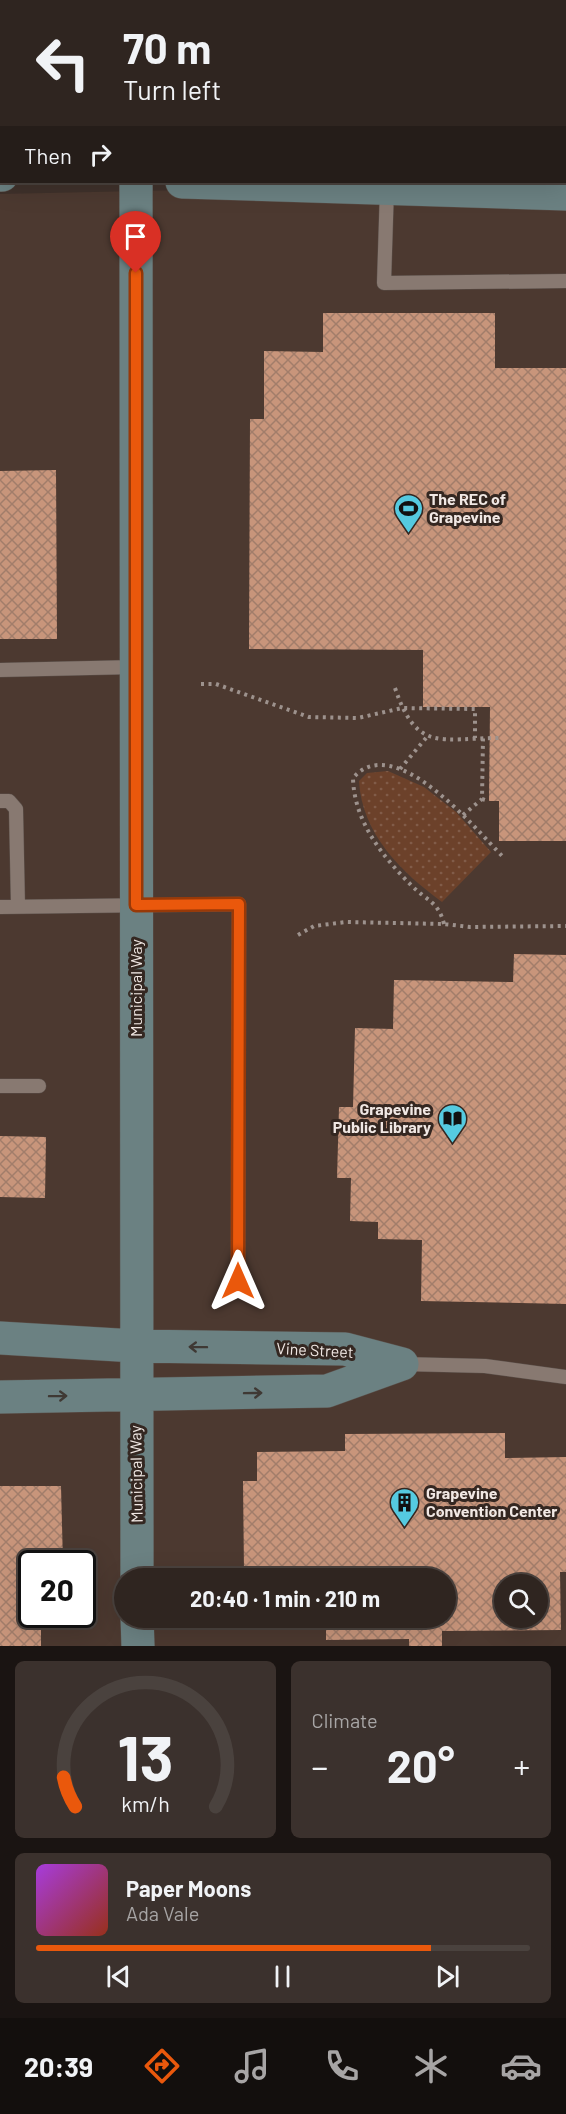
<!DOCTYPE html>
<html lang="en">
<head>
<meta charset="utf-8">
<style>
  :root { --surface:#2f2520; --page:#3b312d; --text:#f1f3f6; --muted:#a7a5a5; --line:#4a423e; --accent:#ea580c }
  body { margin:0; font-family:Barlow,sans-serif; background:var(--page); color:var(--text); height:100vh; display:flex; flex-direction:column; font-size:22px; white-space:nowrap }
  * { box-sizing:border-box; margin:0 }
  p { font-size:20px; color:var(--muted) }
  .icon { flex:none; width:33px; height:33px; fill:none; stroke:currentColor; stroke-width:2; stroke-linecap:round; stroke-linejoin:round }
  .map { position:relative; height:1646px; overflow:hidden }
  .panel { display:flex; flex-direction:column; gap:15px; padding:15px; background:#1a1412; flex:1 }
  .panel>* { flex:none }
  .hud { position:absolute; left:0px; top:0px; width:567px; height:183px; box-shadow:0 6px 24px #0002,0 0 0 2px var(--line); background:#2f2520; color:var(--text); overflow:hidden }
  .fabs { position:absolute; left:494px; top:1574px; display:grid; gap:12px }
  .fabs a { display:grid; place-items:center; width:54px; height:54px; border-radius:50%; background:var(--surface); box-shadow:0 6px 24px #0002,0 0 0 2px var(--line); font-size:30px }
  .speed { position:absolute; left:18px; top:1550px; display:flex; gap:12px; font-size:30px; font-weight:700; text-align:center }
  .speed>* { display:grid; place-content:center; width:78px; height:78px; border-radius:50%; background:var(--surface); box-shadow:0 6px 24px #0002,0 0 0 2px var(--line); line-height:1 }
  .speed .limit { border:3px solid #111; border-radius:9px; background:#fff; color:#111 }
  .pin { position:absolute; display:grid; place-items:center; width:51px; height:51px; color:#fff; margin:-62px -26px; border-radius:50% 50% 50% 0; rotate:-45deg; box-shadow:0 0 6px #0007 }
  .pin .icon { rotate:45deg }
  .me { position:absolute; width:66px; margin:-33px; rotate:0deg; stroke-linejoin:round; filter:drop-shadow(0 0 4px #0008) }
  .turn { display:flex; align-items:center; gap:21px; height:126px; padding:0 24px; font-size:27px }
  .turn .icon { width:78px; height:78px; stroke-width:2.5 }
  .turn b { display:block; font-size:42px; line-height:51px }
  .then { display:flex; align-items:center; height:57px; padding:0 24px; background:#0003; gap:12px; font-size:22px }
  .big { font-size:45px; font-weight:700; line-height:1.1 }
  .panel .card { flex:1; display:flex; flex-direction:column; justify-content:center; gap:9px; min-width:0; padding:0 21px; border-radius:9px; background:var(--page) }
  .panel .dial { align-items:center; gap:0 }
  .dial svg { height:156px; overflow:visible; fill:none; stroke:var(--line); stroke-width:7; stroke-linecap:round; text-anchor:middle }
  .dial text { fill:var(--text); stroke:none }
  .song { display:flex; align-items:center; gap:18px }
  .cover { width:72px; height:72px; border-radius:9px; background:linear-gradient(135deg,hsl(280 70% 55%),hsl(10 70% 35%)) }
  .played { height:6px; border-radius:3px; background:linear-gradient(90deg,var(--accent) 80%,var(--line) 80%) }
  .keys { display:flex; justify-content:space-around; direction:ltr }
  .heat { display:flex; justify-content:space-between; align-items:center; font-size:33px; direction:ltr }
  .panel .tiles { flex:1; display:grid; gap:15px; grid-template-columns:1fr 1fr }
  .card:last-child { grid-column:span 2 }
  .trip { position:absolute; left:114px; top:1568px; width:342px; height:60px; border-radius:30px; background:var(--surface); box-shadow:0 6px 24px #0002,0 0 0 2px var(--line); font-weight:700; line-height:60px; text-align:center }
  .tabs { display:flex; height:96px; justify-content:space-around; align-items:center; background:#130f0d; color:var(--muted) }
  .tabs .icon { width:42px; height:42px }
  .tabs .selected { color:var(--accent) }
  .tabs b { font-size:27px; color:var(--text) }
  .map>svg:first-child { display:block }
</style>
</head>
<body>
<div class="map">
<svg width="566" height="1646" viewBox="0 0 566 1646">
  <defs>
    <pattern id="grass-dots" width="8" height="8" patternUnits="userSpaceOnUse" patternTransform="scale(1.5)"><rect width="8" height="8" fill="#6c412a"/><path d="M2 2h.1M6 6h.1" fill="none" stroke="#815c49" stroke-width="1.8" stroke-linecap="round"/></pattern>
    <pattern id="building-cross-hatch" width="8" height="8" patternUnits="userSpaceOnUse" patternTransform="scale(1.5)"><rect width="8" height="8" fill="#c8957b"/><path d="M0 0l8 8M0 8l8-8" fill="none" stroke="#a27d6a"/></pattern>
  </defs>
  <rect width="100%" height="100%" fill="#3f312b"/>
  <path fill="#4c3930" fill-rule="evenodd" d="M351 0H566V1646H0V194L566 182V2ZM32 1563H82V1614H32ZM124 1578H446V1617H124ZM504 1584H537V1617H504Z"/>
  <path fill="url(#grass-dots)" d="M388 771 424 787 456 812 491 852 442 902C401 872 362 834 359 781L367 773Z"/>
  <path fill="url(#building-cross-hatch)" fill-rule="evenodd" d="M323 313H495V368H566V841H499V801H489L490 707H423V650L249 649 250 419H264V351L323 352Z
    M56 470 57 639H0V471Z
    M514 954 566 955V1304L421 1301 422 1240 378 1239V1222L350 1221 351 1178H337L339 1107H353L355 1028 393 1029 394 980 513 982Z
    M0 1136 46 1137 45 1198 0 1197Z
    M505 1433V1458L566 1457V1572H560L561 1630 442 1631V1646H409V1639L326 1640V1617H446V1578H282V1572H244L243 1481H257V1452L345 1451V1434ZM504 1584H537V1617H504Z
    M0 1486H61L63 1563H32V1614H41V1646H0Z"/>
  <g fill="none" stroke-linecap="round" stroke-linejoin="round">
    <defs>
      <path id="lane" d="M294 0V2
        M493 2V0
        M387 188 384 283 566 281
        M0 670 136 667
        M0 801H9L16 809 18 907
        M0 907 239 904 238 1281
        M0 1086H39
        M402 1364 485 1366 566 1377"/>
      <path id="secondary" d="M0 175H2
        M136 182 137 1578
        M182 182 566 194
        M0 1338 135 1346 345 1349 402 1364
        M0 1397 327 1391 402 1364
        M137 1617 138 1646"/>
    </defs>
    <use href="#lane" stroke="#5a4f49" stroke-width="15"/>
    <use href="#secondary" stroke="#5a4f49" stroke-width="34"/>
    <path stroke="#9d928d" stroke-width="4" stroke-dasharray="3 4.5" stroke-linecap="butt" d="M201 684H216L309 717 358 718 402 708 475 709V738
      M395 688C417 753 440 738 499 738
      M400 769 426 738
      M482 799 489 801
      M463 815 482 799 483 738
      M444 924C438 901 427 901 412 886 382 856 354 821 353 778 394 730 475 828 503 857
      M298 935 314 926 346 922 444 924 470 927 566 926"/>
    <use href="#lane" stroke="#887971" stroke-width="14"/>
    <use href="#secondary" stroke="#6b8182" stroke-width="33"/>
  </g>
  <defs><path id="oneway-shaft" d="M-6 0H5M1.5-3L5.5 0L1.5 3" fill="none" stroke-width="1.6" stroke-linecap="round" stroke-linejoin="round" transform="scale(1.5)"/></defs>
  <g stroke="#3f3934">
    <use href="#oneway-shaft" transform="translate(198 1347) rotate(-179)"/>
    <use href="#oneway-shaft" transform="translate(253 1393) rotate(-1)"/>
    <use href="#oneway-shaft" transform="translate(58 1396) rotate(-1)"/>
  </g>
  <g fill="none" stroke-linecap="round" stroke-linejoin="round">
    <defs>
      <path id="route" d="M136 273V905L239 904 238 1281"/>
    </defs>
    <use href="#route" stroke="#983908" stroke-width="15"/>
    <use href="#route" stroke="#ea580c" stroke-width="10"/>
  </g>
  <defs>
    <symbol id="stadium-pin" viewBox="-11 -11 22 30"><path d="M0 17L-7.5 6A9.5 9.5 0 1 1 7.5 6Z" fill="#55cae0" stroke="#342721"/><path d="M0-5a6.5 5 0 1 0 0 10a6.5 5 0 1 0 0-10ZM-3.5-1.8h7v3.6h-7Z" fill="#111"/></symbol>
    <symbol id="library-pin" viewBox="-11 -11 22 30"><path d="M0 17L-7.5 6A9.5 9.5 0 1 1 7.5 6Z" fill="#55cae0" stroke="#342721"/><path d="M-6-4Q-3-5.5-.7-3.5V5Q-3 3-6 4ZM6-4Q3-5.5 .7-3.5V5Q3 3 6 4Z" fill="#111"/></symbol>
    <symbol id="building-pin" viewBox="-11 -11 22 30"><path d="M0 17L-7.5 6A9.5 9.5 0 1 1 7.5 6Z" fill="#55cae0" stroke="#342721"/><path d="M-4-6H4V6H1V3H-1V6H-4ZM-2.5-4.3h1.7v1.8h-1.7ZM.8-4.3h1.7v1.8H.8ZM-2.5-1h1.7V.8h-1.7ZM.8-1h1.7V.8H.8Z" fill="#111"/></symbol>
  </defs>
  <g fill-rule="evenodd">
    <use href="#stadium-pin" x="392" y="492" width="33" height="45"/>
    <use href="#library-pin" x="436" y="1102" width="33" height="45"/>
    <use href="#building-pin" x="388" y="1486" width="33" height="45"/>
  </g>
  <g text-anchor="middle" stroke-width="6" stroke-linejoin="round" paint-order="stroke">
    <g font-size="16" font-weight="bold" fill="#f1e8e4" stroke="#342721" text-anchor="start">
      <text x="429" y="505">The REC of<tspan x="429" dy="18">Grapevine</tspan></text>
      <text x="431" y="1115" text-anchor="end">Grapevine<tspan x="431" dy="18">Public Library</tspan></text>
      <text x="426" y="1499">Grapevine<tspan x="426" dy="18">Convention Center</tspan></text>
    </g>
    <g font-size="16" fill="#f1e8e4" stroke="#342721">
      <text transform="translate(136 988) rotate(-90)" y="6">Municipal Way</text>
      <text transform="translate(315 1350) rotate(3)" y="6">Vine Street</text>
      <text transform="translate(136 1474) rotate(-91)" y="6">Municipal Way</text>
    </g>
  </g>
</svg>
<div class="fabs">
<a><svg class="icon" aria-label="search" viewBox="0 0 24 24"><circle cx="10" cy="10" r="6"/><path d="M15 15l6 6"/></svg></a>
</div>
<div class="speed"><div class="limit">20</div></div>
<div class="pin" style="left:136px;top:273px;background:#d93025"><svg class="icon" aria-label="arrive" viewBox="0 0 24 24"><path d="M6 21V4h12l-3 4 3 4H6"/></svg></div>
<svg class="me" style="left:238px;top:1281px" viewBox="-20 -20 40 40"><path d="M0-17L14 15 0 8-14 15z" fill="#ea580c" stroke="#fff" stroke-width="4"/></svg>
<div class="trip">20:40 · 1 min · 210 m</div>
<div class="hud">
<div class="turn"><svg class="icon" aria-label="left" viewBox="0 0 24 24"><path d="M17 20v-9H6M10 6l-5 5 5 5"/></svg><div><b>70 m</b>Turn left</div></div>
<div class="then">Then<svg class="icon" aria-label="right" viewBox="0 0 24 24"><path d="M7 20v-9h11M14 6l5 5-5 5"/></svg></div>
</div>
</div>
<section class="panel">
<div class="tiles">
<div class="card dial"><svg viewBox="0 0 100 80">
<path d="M14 69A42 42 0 1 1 86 69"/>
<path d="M14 69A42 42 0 0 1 8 54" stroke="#ea580c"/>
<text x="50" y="56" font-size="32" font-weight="700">13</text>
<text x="50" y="72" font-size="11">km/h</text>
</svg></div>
<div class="card"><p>Climate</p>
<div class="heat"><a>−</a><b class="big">20°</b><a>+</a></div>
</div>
<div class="card">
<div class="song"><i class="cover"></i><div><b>Paper Moons</b><p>Ada Vale</p></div></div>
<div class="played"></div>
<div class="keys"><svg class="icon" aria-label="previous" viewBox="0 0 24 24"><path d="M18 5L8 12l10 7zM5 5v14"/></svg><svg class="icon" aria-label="pause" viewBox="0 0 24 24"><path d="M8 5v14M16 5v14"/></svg><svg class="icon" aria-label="next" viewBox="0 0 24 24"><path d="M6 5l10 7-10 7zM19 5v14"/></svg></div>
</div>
</div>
</section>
<nav class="tabs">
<b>20:39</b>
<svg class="icon selected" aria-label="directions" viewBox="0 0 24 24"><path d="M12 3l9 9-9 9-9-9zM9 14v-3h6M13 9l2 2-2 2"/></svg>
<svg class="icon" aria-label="music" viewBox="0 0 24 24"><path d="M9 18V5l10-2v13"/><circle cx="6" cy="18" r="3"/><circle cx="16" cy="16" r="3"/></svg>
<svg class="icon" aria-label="phone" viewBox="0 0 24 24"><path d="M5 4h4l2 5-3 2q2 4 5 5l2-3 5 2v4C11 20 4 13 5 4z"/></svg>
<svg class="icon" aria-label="climate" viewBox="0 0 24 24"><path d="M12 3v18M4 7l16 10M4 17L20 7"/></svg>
<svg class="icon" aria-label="car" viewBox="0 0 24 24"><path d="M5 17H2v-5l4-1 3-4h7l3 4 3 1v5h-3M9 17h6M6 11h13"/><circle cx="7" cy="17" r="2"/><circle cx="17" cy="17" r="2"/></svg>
</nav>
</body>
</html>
